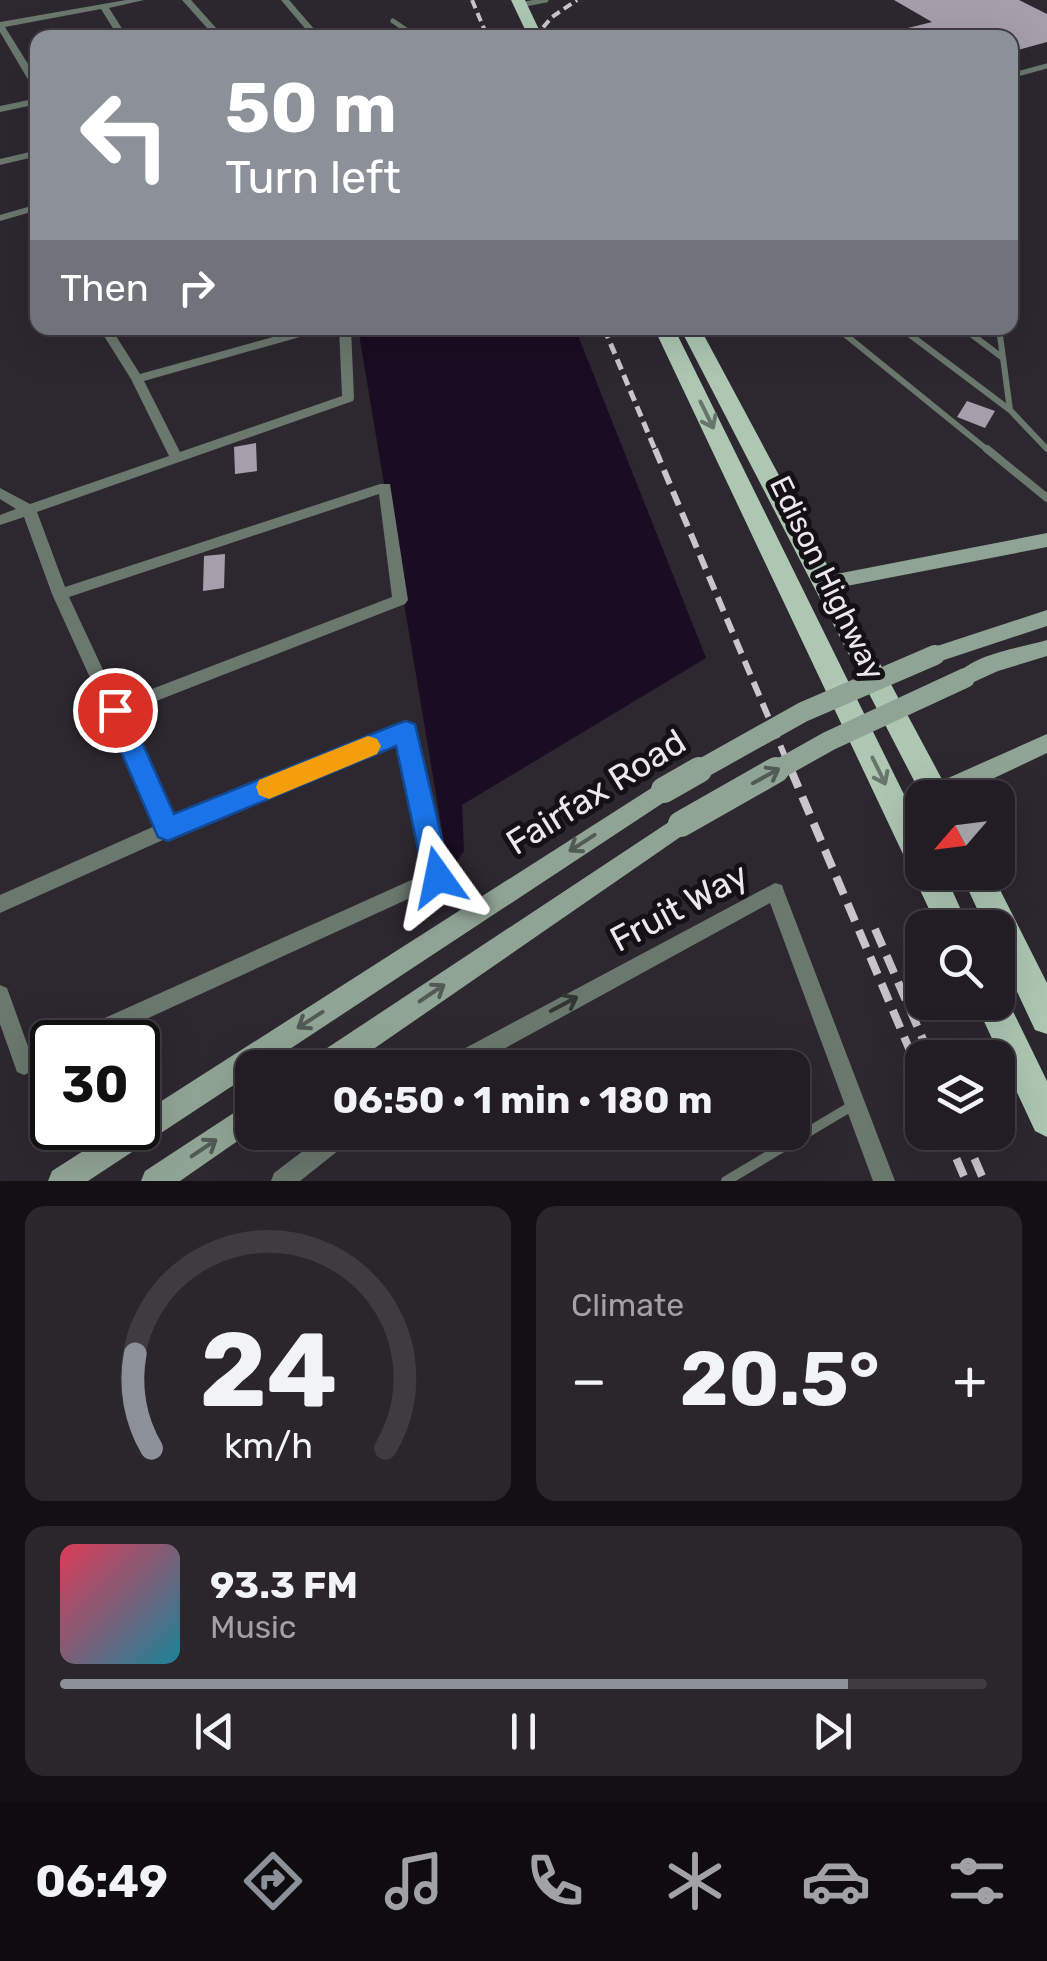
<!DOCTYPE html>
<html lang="en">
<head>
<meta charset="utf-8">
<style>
  :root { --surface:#221d24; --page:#2a262c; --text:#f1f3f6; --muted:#a2a2a6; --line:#3f3b41; --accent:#8c9099 }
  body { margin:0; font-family:Rubik,sans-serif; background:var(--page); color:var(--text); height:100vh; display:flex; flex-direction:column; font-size:38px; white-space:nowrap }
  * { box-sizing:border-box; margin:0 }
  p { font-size:32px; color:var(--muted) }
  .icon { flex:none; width:55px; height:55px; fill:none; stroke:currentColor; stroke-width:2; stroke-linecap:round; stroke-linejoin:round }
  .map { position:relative; height:1181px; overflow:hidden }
  .side { display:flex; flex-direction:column; gap:25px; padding:25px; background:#131014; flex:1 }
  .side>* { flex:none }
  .guide { position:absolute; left:30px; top:30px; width:988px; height:305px; border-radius:20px; box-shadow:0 10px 40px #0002,0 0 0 2px var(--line); background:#8c9099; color:#fff; overflow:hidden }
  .needle { width:65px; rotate:242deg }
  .buttons { position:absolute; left:905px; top:780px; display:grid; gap:20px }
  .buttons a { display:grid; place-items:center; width:110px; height:110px; border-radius:20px; background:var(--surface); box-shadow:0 10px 40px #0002,0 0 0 2px var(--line); font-size:50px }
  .speed { position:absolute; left:30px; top:1020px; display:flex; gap:20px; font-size:50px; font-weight:700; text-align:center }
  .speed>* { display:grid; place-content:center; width:130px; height:130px; border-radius:50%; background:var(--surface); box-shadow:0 10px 40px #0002,0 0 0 2px var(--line); line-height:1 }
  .speed .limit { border:5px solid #111; border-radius:15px; background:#fff; color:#111 }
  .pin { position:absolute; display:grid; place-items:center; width:85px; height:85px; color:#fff; margin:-42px; border:5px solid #fff; border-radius:50%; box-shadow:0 2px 10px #0007 }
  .me { position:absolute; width:110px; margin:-55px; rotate:348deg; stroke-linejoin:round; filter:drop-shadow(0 0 8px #0008) }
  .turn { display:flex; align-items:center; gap:35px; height:210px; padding:0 30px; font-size:45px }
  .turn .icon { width:130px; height:130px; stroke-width:2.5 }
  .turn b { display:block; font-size:70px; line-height:85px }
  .then { display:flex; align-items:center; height:95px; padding:0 30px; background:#0003; gap:20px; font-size:38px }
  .big { font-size:75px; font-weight:700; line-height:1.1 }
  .side .tile { flex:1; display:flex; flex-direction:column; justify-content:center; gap:15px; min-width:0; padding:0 35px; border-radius:20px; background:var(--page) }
  .side .dial { align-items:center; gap:0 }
  .dial svg { height:260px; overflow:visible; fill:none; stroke:var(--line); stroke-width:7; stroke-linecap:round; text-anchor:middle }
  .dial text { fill:var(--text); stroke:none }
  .song { display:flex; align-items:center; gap:30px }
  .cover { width:120px; height:120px; border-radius:15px; background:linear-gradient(135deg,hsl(350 70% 55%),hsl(190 70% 35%)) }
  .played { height:10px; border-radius:5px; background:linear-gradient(90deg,var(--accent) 85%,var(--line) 85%) }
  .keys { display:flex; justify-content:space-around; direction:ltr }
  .heat { display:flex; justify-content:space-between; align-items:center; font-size:55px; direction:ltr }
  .side .tiles { flex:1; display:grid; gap:25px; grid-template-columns:1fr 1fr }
  .tile:last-child { grid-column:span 2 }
  .trip { position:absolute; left:235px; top:1050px; width:575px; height:100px; border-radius:20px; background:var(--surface); box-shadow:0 10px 40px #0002,0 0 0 2px var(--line); font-weight:700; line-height:100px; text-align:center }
  .tabs { display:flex; height:160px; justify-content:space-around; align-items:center; background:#0e0c0e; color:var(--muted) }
  .tabs .icon { width:70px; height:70px }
  .tabs .selected { color:var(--accent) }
  .tabs b { font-size:45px; color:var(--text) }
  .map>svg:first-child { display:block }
</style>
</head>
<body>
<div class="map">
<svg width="1047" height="1181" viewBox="0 0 1047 1181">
  <rect width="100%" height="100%" fill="#2d2730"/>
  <path fill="#1a0c22" d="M358 328H575L706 658 462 805 464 851 449 872Z"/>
  <path fill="#a69fab" d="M894 0H1019L1047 14V42L1010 52V38H893L892 32 932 22Z
    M967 401 995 411 985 428 957 417Z
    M256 443 257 471 235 474 234 447Z
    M225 554 224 588 203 591 204 556Z"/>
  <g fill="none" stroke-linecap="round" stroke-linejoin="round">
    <path stroke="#6b786e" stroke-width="5" d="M520 5 546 0
      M393 21 418 38
      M1010 76 1047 66"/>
    <path stroke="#6b786e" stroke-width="6" d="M1010 271 1016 275 1010 301
      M837 328 990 452
      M901 328 1010 410
      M963 328 1003 358
      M999 328 1010 410 1047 449"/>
    <path stroke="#6b786e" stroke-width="8" d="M987 449 1047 498"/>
    <path stroke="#6b786e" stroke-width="10" d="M726 1181 855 1104"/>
    <path fill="#6b786e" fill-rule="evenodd" d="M126 0H144L109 8 128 38H119L101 9 5 27 38 80V91L33 88 0 32V22Z
      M182 0H191L225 38H216Z
      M281 0H289L322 38H313Z
      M38 98V104L0 112V106Z
      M38 150V156L0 165V159Z
      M38 204V210L0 221V215Z
      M99 328H111L140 374 305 328H323L321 331 144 381 180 452 342 396 339 328H351L354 398 353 401 37 512 65 587 380 484H390L408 600 405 604 123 714 172 819 400 726 406 724 412 726 446 877 443 883 96 1042H64L67 1035 427 873 400 741 174 835 0 913V895L157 825 52 594 24 517 0 525V515L16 509 0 499V488L30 504 169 456 131 379ZM379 494 392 597 118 702 69 597Z
      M775 883 782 885 784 891 895 1181H873L770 903 469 1068H438L441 1061Z
      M0 985 7 988 30 1052 52 1042H54L52 1062 24 1075 17 1072 0 1024Z
      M328 1132H356L353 1139 300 1181H271L274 1173Z"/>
    <path fill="#90a495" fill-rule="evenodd" d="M1047 533V547L826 590 816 583 826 576Z
      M1047 610V626L935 663 928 661 925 655 928 649Z
      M1047 640V656L998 671 965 686 957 684 954 678C971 654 1020 648 1047 640Z
      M1047 734V753L952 798H926L928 787Z
      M664 780 672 783 676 790 672 797 261 1068H252V1073L88 1181H48L52 1171 119 1128H138V1116Z
      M681 814 689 817 693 824 689 831 346 1068H309L312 1058Z
      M252 1101V1131L180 1181H141L145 1171Z"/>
    <path fill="#adc7b3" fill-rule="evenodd" d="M511 0H525L543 38H529Z
      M654 328H674L922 831V872H944L969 928H938Z
      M680 328H700L952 798H923Z
      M960 872H991L1047 983V1034L1035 1030 998 951V928H986Z
      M998 989 1003 991 1047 1081V1137L1035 1131 975 1002H998Z"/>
    <path stroke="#cac5cc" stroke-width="4" stroke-dasharray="9 5" stroke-linecap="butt" d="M472 0 488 38
      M534 38 552 17 577 0"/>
    <path stroke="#cac5cc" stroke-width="5" stroke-dasharray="11 6" stroke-linecap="butt" d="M604 328 656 452"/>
    <path stroke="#cac5cc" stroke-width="6" stroke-dasharray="15 8" stroke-linecap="butt" d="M655 449 792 773"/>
    <path stroke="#cac5cc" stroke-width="8" stroke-dasharray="19 10" stroke-linecap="butt" d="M791 770 922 1079
      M875 929 931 1058
      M945 1132 966 1181
      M963 1132 984 1181"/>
    <path stroke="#90a495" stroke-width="20" d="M694 773 803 712 935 655
      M772 773 829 741 965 678"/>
    <path stroke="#90a495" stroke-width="26" d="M664 790 699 770
      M681 824 776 770"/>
  </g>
  <defs><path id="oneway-shaft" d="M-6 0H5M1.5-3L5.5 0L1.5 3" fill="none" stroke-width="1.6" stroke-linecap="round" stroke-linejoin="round" transform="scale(2.5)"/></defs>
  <g stroke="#68756c">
    <use href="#oneway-shaft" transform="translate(707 415) rotate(64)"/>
    <use href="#oneway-shaft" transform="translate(879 771) rotate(64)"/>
  </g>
  <g stroke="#525a55">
    <use href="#oneway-shaft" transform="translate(766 776) rotate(-29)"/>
    <use href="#oneway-shaft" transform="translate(582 843) rotate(147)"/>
    <use href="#oneway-shaft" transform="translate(432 993) rotate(-34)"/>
    <use href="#oneway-shaft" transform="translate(310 1020) rotate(147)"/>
    <use href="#oneway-shaft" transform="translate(204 1148) rotate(-34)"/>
  </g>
  <use stroke="#323534" href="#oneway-shaft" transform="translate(564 1004) rotate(-28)"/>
  <path fill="#1a73e8" stroke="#114b97" stroke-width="2.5" d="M115 699 124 702 174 814 397 724 406 721 415 724 451 877 447 886 438 890 428 886 424 877 396 746 177 837 168 841 158 837 103 710 106 702Z"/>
  <path fill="#f59e0b" d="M368 736 377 739 381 746 377 754 269 799 259 795 256 787 259 780Z"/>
  <g text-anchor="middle" stroke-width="10" stroke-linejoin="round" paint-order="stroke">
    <g font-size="30" fill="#ebe7ed" stroke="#141115">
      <text transform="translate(827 578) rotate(64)" y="10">Edison Highway</text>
    </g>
    <g font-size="35" fill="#ebe7ed" stroke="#141115">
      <text transform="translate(596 792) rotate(-32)" y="12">Fairfax Road</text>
      <text transform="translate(679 907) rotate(-28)" y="12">Fruit Way</text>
    </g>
  </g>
</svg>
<div class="buttons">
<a><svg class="needle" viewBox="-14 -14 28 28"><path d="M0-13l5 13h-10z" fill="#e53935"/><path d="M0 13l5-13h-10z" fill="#a2a2a6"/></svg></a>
<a><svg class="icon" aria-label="search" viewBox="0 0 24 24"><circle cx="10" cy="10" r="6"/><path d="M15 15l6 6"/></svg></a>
<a><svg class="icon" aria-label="layers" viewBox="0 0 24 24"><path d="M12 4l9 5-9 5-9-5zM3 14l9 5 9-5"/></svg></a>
</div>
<div class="speed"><div class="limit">30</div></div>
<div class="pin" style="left:115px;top:710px;background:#d93025"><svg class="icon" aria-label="arrive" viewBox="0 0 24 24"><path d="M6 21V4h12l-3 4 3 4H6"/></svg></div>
<svg class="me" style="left:438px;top:877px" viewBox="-20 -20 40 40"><path d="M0-17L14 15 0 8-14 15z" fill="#1a73e8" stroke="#fff" stroke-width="4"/></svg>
<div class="trip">06:50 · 1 min · 180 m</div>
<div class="guide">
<div class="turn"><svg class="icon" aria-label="left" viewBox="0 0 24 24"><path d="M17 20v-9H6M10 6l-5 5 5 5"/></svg><div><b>50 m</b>Turn left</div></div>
<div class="then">Then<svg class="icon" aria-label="right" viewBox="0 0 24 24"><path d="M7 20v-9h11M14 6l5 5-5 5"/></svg></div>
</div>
</div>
<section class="side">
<div class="tiles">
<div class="tile dial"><svg viewBox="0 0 100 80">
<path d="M14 69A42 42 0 1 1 86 69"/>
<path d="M14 69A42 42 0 0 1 9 40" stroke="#8c9099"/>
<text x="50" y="56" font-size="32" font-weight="700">24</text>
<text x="50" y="72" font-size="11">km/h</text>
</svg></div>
<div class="tile"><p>Climate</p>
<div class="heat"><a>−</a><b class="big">20.5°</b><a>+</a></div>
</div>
<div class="tile">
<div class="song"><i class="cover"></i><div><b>93.3 FM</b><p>Music</p></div></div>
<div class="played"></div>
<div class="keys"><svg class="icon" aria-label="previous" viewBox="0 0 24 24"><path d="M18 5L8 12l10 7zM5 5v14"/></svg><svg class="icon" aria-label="pause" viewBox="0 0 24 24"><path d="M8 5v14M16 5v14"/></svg><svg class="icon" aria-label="next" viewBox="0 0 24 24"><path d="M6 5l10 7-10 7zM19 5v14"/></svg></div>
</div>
</div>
</section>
<nav class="tabs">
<b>06:49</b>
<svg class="icon selected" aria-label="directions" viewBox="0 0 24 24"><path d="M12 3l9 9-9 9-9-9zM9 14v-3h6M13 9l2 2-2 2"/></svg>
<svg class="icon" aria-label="music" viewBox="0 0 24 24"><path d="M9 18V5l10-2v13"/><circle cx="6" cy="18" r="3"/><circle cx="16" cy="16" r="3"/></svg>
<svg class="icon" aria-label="phone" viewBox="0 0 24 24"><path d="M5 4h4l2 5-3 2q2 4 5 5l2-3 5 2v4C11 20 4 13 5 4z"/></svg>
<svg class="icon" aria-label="climate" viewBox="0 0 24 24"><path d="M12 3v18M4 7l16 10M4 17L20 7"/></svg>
<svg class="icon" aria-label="car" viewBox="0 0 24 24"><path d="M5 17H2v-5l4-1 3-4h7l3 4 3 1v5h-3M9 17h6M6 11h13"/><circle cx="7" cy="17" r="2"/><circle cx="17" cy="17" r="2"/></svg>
<svg class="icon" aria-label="filters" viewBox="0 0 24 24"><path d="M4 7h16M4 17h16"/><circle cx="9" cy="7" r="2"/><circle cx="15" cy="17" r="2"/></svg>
</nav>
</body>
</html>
